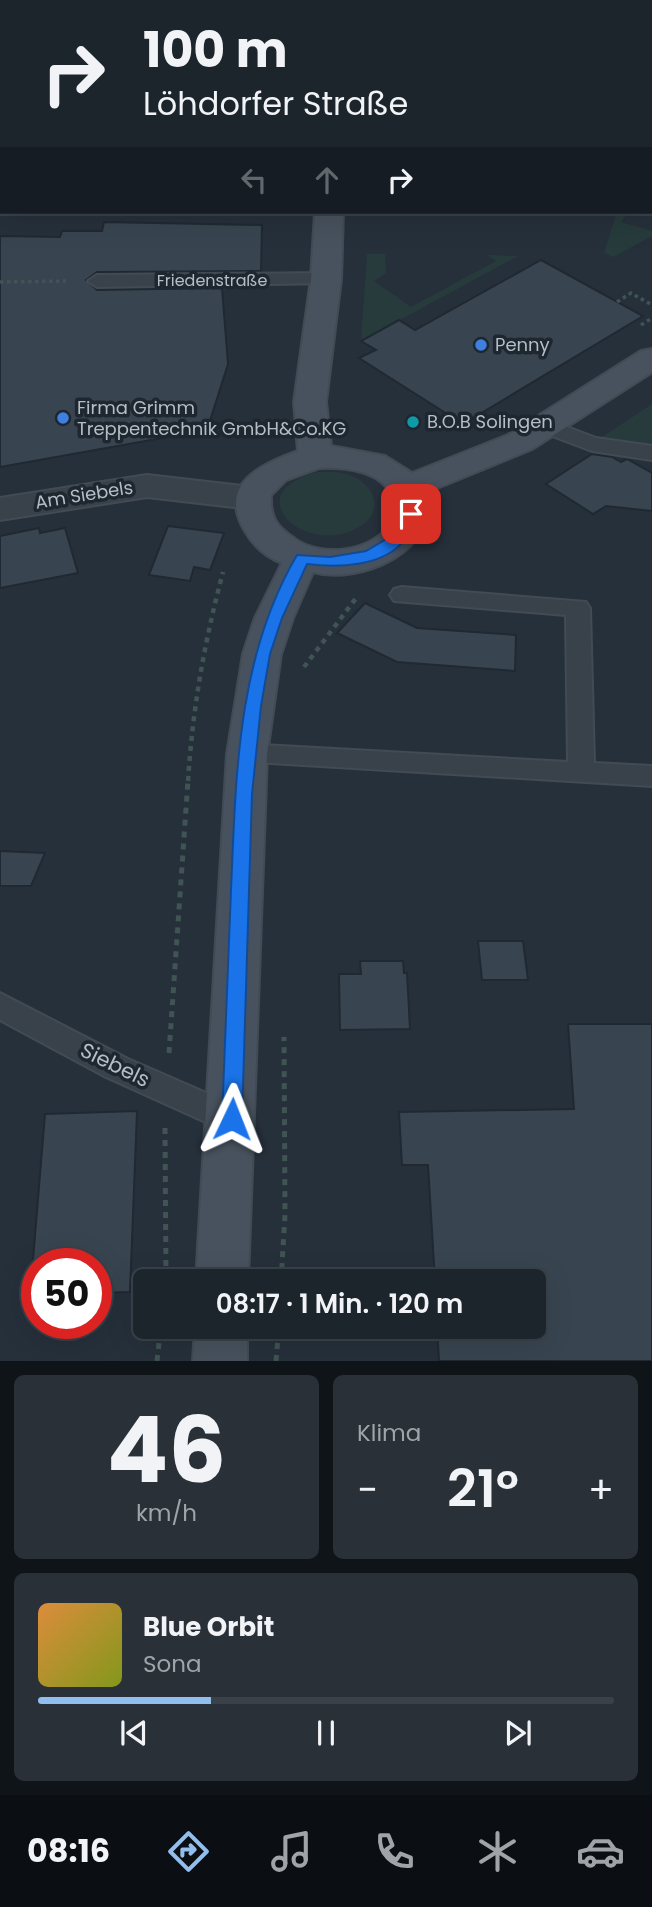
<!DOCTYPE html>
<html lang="de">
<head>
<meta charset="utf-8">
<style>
  :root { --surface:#1c242c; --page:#293038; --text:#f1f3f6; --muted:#a0a4a9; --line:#3a4148; --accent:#92beee }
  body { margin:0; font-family:Poppins,sans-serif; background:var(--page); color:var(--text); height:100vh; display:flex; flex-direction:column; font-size:26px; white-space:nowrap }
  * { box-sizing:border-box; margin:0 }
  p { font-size:23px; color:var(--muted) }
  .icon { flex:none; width:38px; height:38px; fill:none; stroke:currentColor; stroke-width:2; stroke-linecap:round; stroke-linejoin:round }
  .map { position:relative; height:1361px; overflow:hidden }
  .details { display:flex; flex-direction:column; gap:14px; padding:14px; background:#0f1418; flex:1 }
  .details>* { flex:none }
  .banner { position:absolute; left:0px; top:0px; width:653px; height:214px; box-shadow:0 7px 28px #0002,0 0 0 2px var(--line); background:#1c242c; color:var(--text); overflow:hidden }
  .speed { position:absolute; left:21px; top:1248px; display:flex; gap:14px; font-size:35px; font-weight:700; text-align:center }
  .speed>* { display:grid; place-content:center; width:91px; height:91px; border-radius:50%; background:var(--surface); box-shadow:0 7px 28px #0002,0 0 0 2px var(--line); line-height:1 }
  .speed .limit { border:10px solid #d22; background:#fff; color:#111 }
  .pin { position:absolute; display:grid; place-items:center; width:60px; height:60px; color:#fff; margin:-30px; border-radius:14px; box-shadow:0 4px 10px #0006 }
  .me { position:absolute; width:77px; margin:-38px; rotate:2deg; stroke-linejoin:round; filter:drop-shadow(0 0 5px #0008) }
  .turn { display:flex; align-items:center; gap:24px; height:147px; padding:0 28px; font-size:32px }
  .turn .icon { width:91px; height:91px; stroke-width:2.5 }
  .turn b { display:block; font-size:49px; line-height:60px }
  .lanes { display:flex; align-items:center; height:66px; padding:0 28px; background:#0003; justify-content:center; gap:35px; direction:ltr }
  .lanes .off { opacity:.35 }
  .big { font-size:52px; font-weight:600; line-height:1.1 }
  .details .widget { flex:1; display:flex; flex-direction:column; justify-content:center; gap:10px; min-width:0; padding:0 24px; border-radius:10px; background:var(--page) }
  .details .dial { align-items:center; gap:0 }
  .dial b { font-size:91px; line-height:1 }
  .song { display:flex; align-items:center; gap:21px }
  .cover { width:84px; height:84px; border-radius:10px; background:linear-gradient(135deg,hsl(30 70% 55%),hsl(70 70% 35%)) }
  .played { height:7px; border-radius:4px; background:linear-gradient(90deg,var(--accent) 30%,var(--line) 30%) }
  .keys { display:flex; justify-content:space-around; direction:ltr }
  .heat { display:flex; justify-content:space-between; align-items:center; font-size:38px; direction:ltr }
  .details .tiles { flex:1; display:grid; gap:14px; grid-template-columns:1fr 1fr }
  .widget:last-child { grid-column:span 2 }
  .trip { position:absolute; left:133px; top:1269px; width:413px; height:70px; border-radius:10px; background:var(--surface); box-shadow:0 7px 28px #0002,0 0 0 2px var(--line); font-weight:600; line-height:70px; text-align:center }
  .menu { display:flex; height:112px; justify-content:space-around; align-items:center; background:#0b0e12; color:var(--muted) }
  .menu .icon { width:49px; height:49px }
  .menu .on { color:var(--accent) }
  .menu b { font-size:32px; color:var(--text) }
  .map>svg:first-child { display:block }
</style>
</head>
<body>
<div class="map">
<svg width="652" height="1361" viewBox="0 0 652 1361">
  <rect width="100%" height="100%" fill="#26303b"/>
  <path fill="#273b3c" d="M617 212 627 213 621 222 652 231V236L613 257 604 253Z
    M367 254H385L386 273 374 281 411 307 496 261 487 255 518 256 361 341Z
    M652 404V447L599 439Z
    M318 472C329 472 340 471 350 475 376 485 385 512 359 527 307 559 234 493 318 472Z"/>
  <path fill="#384550" stroke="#202932" stroke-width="2" d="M104 222 262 225 261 271 97 272 86 280 97 290 222 288 228 364 207 430 0 467V236L60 237 62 231H102Z
    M541 260 643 316 463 424 359 358 376 350 361 341 399 320 415 330Z
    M592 454 612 457 621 462 627 459 652 473V511L606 506 593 514 546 484Z
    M168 526 224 533 210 570 194 567 190 581 149 575Z
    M39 528 40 533 65 528 78 573 0 588V536Z
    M365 603 417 628 516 635 515 671 397 662 337 633Z
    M0 851 45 853 31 886H0Z
    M478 941H523L528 980H482Z
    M360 961H403L404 973H407L410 1029 340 1030 339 974H361Z
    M568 1024H652V1361H439L437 1326H534V1281H435L428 1165H402L399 1112 574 1109Z
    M137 1111 130 1292 96 1293V1264H37V1295L30 1296 45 1114Z"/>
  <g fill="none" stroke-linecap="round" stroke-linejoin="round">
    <defs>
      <path id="service" d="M326 273 335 279 333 283 97 287 88 281 97 275Z
        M546 419 596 438 652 446V460L592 451 539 431 536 426Z
        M402 587 586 602 590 608 594 763 652 766V786L238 761 234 754 238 747 247 744 568 762 566 615 394 601 390 595 394 589Z
        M0 993 128 1059 243 1109 247 1119 243 1129 232 1133 221 1129 106 1077 0 1020Z"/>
      <path id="minor" d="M0 156H2V172H0Z
        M147 475 251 487 263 490 268 498 263 506 251 509 147 497 0 520V498Z"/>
      <path id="secondary" d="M279 0H303L304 2H280Z
        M315 212H343L341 279 326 402 331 446 385 456 412 473 508 435 641 351 652 349V372L532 449 425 493C442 550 360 585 313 572L293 618 281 654 267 754 248 1281H196L227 754 243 654 255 618 282 563C266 557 253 545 245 531 217 484 260 465 298 451L294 402 311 279ZM319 468C344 467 385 470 393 500 395 508 394 518 389 526 369 553 320 557 295 539 276 526 270 518 271 495L286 480Z
        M195 1326H247V1361H193Z"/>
    </defs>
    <use href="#service" stroke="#424b54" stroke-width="4"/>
    <use href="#minor" stroke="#424b54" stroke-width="4"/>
    <use href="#secondary" stroke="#424b54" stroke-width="4"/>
    <path stroke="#405454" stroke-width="3.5" stroke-dasharray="3.5 3.5" stroke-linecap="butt" d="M0 282 66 281
      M617 302 631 293 652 305
      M641 325 652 318"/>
    <path stroke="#405454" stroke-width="4.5" stroke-dasharray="5 5" stroke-linecap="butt" d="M304 667 357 597
      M188 781C193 706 204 644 223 572"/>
    <path stroke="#405454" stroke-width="5" stroke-dasharray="6 6" stroke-linecap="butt" d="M169 1053 188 780
      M165 1128 166 1281
      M281 1281 285 1215 284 1037
      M157 1361 161 1326
      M276 1361 279 1326"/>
    <use href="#service" fill="#39424b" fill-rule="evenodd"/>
    <use href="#minor" fill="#39424b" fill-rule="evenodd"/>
    <use href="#secondary" fill="#48525e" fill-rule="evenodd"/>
  </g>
  <path fill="#1a73e8" stroke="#114b97" stroke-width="2" d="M411 510 418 514C414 522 411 532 405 539 385 567 337 568 307 564L282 618 270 654 261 706 252 794 242 1119 239 1126 232 1128 225 1126 222 1119C225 1043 228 967 231 890 236 775 237 657 297 555L330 557 366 551 393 535 406 511Z"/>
  <g fill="#3f7fe0" stroke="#1e2730" stroke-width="2.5">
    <circle cx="481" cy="345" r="7"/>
    <circle cx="63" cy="418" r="7"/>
  </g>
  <circle fill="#0f9aa8" stroke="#1e2730" stroke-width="2.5" cx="413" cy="422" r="7"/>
  <g text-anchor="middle" stroke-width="7" stroke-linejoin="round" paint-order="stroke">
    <g font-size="16" fill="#b5bdc6" stroke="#1e2730">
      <text x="212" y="286">Friedenstraße</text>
    </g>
    <g font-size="18" fill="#b5bdc6" stroke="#1e2730" text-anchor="start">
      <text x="495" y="351">Penny</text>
      <text x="77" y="414">Firma Grimm<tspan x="77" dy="21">Treppentechnik GmbH&amp;Co.KG</tspan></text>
      <text x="427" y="428">B.O.B Solingen</text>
    </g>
    <g font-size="18" fill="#b5bdc6" stroke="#1e2730">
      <text transform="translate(84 495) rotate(-9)" y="6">Am Siebels</text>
    </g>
    <g font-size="21" fill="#b5bdc6" stroke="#1e2730">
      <text transform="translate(115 1065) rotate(26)" y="7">Siebels</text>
    </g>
  </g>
</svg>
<div class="speed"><div class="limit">50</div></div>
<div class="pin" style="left:411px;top:514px;background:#d93025"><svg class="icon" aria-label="arrive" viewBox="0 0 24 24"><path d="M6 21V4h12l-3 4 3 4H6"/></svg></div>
<svg class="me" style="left:232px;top:1119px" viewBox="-20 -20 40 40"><path d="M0-17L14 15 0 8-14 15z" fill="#1a73e8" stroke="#fff" stroke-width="4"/></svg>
<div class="trip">08:17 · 1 Min. · 120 m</div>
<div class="banner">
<div class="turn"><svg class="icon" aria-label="right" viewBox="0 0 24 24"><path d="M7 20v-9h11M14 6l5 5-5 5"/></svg><div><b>100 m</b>Löhdorfer Straße</div></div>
<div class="lanes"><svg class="icon off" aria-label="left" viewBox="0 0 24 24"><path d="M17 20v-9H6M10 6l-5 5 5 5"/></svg><svg class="icon off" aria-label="ahead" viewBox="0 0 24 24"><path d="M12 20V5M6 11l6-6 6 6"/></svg><svg class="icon" aria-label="right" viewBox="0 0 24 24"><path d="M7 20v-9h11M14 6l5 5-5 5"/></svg></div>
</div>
</div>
<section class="details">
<div class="tiles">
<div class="widget dial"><b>46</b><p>km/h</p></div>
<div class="widget"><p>Klima</p>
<div class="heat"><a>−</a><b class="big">21°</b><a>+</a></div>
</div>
<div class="widget">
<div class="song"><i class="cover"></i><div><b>Blue Orbit</b><p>Sona</p></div></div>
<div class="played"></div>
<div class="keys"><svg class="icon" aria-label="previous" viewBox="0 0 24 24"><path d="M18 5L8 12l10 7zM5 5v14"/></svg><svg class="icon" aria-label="pause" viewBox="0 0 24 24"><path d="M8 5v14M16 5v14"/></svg><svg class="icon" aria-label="next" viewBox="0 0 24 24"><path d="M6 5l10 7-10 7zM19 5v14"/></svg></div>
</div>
</div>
</section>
<nav class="menu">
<b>08:16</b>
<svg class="icon on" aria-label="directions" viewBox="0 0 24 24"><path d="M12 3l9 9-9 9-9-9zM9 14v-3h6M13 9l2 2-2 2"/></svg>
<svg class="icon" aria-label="music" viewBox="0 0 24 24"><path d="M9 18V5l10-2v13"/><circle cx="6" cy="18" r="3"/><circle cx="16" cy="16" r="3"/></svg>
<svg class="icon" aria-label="phone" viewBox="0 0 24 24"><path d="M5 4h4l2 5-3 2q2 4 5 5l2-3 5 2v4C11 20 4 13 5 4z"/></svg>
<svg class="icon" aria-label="climate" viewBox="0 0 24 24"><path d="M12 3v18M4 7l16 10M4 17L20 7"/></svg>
<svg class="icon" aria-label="car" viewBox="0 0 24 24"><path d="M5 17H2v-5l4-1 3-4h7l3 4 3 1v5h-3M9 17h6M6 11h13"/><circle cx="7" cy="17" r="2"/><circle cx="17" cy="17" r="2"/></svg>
</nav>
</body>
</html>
